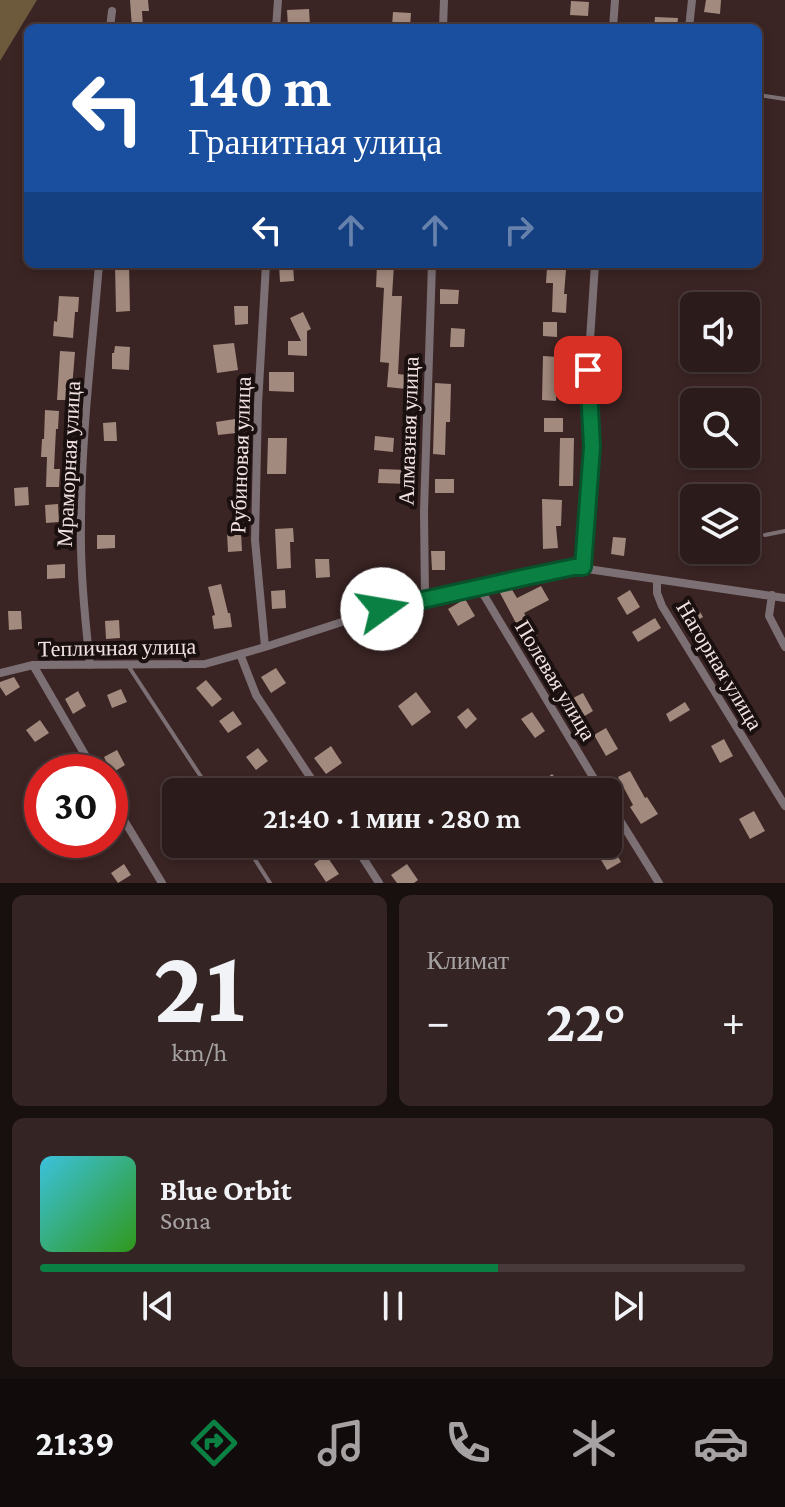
<!DOCTYPE html>
<html lang="ru">
<head>
<meta charset="utf-8">
<style>
  :root { --surface:#2c1b1b; --page:#342424; --text:#f1f3f6; --muted:#a6a1a3; --line:#48393a; --accent:#0b8043 }
  body { margin:0; font-family:"Crimson Pro",serif; background:var(--page); color:var(--text); height:100vh; display:flex; flex-direction:column; font-size:30px; white-space:nowrap }
  * { box-sizing:border-box; margin:0 }
  p { font-size:26px; color:var(--muted) }
  .icon { flex:none; width:44px; height:44px; fill:none; stroke:currentColor; stroke-width:2; stroke-linecap:round; stroke-linejoin:round }
  .map { position:relative; height:883px; overflow:hidden }
  .side { display:flex; flex-direction:column; gap:12px; padding:12px; background:#180f0f; flex:1 }
  .side>* { flex:none }
  .guide { position:absolute; left:24px; top:24px; width:738px; height:244px; border-radius:12px; box-shadow:0 4px 12px #0003,0 0 0 2px var(--line); background:#1a4fa0; color:#fff; overflow:hidden }
  .buttons { position:absolute; left:680px; top:292px; display:grid; gap:16px }
  .buttons a { display:grid; place-items:center; width:80px; height:80px; border-radius:12px; background:var(--surface); box-shadow:0 4px 12px #0003,0 0 0 2px var(--line); font-size:40px }
  .speed { position:absolute; left:24px; top:754px; display:flex; gap:16px; font-size:40px; font-weight:700; text-align:center }
  .speed>* { display:grid; place-content:center; width:104px; height:104px; border-radius:50%; background:var(--surface); box-shadow:0 4px 12px #0003,0 0 0 2px var(--line); line-height:1 }
  .speed .limit { border:12px solid #d22; background:#fff; color:#111 }
  .pin { position:absolute; display:grid; place-items:center; width:68px; height:68px; color:#fff; margin:-34px; border-radius:16px; box-shadow:0 4px 12px #0006 }
  .me { position:absolute; width:88px; margin:-44px; rotate:77deg; stroke-linejoin:round; filter:drop-shadow(0 0 6px #0008) }
  .turn { display:flex; align-items:center; gap:28px; height:168px; padding:0 32px; font-size:36px }
  .turn .icon { width:104px; height:104px; stroke-width:2.5 }
  .turn b { display:block; font-size:56px; line-height:68px }
  .lanes { display:flex; align-items:center; height:76px; padding:0 32px; background:#0003; justify-content:center; gap:40px; direction:ltr }
  .lanes .off { opacity:.35 }
  .big { font-size:60px; font-weight:600; line-height:1.1 }
  .side .widget { flex:1; display:flex; flex-direction:column; justify-content:center; gap:12px; min-width:0; padding:0 28px; border-radius:12px; background:var(--page) }
  .side .dial { align-items:center; gap:0 }
  .dial b { font-size:104px; line-height:1 }
  .song { display:flex; align-items:center; gap:24px }
  .cover { width:96px; height:96px; border-radius:12px; background:linear-gradient(135deg,hsl(190 70% 55%),hsl(110 70% 35%)) }
  .played { height:8px; border-radius:4px; background:linear-gradient(90deg,var(--accent) 65%,var(--line) 65%) }
  .keys { display:flex; justify-content:space-around; direction:ltr }
  .heat { display:flex; justify-content:space-between; align-items:center; font-size:44px; direction:ltr }
  .side .tiles { flex:1; display:grid; gap:12px; grid-template-columns:1fr 1fr }
  .widget:last-child { grid-column:span 2 }
  .trip { position:absolute; left:162px; top:778px; width:460px; height:80px; border-radius:12px; background:var(--surface); box-shadow:0 4px 12px #0003,0 0 0 2px var(--line); font-weight:600; line-height:80px; text-align:center }
  .tab-bar { display:flex; height:128px; justify-content:space-around; align-items:center; background:#120b0b; color:var(--muted) }
  .tab-bar .icon { width:56px; height:56px }
  .tab-bar .current { color:var(--accent) }
  .tab-bar b { font-size:36px; color:var(--text) }
  .map>svg:first-child { display:block }
</style>
</head>
<body>
<div class="map">
<svg width="785" height="883" viewBox="0 0 785 883">
  <rect width="100%" height="100%" fill="#3b2424"/>
  <path fill="#6d593c" d="M0 0H37L0 61Z"/>
  <path fill="#a38a7e" d="M130 0H148L149 11H142L143 28H132Z
    M706 0H721L720 14 704 12Z
    M571 1 589 2 588 16 570 15Z
    M309 9 310 25 288 27 287 10Z
    M393 12 411 13 410 27 392 26Z
    M655 17 678 18 677 28H654Z
    M115 264H129L130 311 116 312Z
    M279 264H293L294 281 280 282Z
    M377 264 394 265 392 296H402L398 374 407 375 406 389 387 387 389 363 380 362 384 288 376 287Z
    M547 268 566 270 564 294H567L566 313 552 312 553 283H546Z
    M440 289 459 290 458 304H440Z
    M59 296 79 297 78 312H75L73 338 53 336 54 321 57 322Z
    M234 306H248V324L235 325Z
    M303 312 311 329 307 331V356L288 355V341H301L290 318Z
    M543 322H557V337L543 336Z
    M451 328 465 329 464 347H450Z
    M234 343 238 370 217 373 213 345Z
    M115 346 130 347 129 370 112 369V353H114Z
    M60 351 75 352 71 400H57Z
    M543 356 559 357V370H557L556 401 542 400Z
    M269 372H294V392L269 391Z
    M435 383 451 384 450 422H446L445 455 433 454Z
    M45 410 59 411 58 429H56L54 469H60L59 487H46L47 457H41L42 439H44Z
    M544 418H563V432H544Z
    M235 419 236 433 218 435 216 422Z
    M116 422 117 441H104L103 423Z
    M375 436 394 438 393 452 374 450Z
    M268 438H287L286 474H267Z
    M560 438H574L573 486H559Z
    M379 469 408 470V484L378 483Z
    M435 479H454V493H435Z
    M28 487 29 505 15 506 14 488Z
    M542 499 562 500 561 526H556L558 548 543 549Z
    M58 504 59 522 46 523 45 505Z
    M293 528 294 542H290L291 568 277 569 275 529Z
    M227 533H241L242 551 228 552Z
    M97 535H115V548L97 549Z
    M613 537 626 538 624 556 611 554Z
    M431 551H445V570H432Z
    M315 559H329L330 577 316 578Z
    M65 564V578L47 579V565Z
    M221 584 228 613H230L232 627 214 629 212 616 215 615 208 587Z
    M541 586 549 600 524 613 537 636 526 642 500 593 511 588 517 598Z
    M285 590 286 608 272 609 271 591Z
    M630 590 640 607 627 615 617 598Z
    M465 599 475 616 458 626 448 609Z
    M696 605 703 617 688 626 681 615Z
    M8 611H21L22 629 9 630Z
    M655 618 661 628 638 642 632 632Z
    M372 619 382 637 365 646 355 629Z
    M119 620 120 638 106 639 105 621Z
    M276 668 286 683 271 693 261 677Z
    M14 677 20 687 6 696 0 687V682Z
    M733 677 752 712 754 711 759 720 748 727 721 684Z
    M206 680 222 699 212 707 196 688Z
    M121 689 127 702 112 708 107 695Z
    M78 691 86 706 73 714 65 699Z
    M416 692 431 712 412 726 398 706Z
    M583 693 593 711 583 717 573 698Z
    M685 702 690 710 670 722 666 714Z
    M468 708 477 719 466 729 457 717Z
    M233 711 242 724 228 733 219 721Z
    M532 712 545 731 535 738 521 719Z
    M40 720 49 733 35 742 26 730Z
    M606 728 618 749 606 756 594 735Z
    M724 739 733 756 720 763 711 746Z
    M331 746 342 763 326 774 314 758Z
    M258 748 268 761 256 770 246 757Z
    M117 750 125 765 112 773 104 757Z
    M630 771 645 798 647 797 658 814 641 824 630 807 633 805 618 777Z
    M552 774 562 785 554 792H544L538 785Z
    M754 811 765 831 750 839 739 819Z
    M601 844H611L621 862 607 870 594 848Z
    M326 855 339 874 326 882 314 864Z
    M124 864 131 875 118 883 111 873Z
    M407 864 418 880 414 883H397L391 875Z"/>
  <g fill="none" stroke-linecap="round" stroke-linejoin="round">
    <path stroke="#7c7075" stroke-width="4" d="M758 95 785 99
      M765 535 785 531
      M129 667 211 792
      M245 844 270 883"/>
    <path stroke="#7c7075" stroke-width="8" d="M110 28 112 11
      M276 28 278 0
      M443 28 444 0
      M613 28 615 0
      M689 28 692 0
      M583 567 592 447 588 370 595 264
      M657 580V593L662 606 785 806
      M479 587 602 792
      M772 595 769 616 785 647
      M425 599 424 511 432 264
      M265 647 255 540 258 404 266 264
      M240 654 256 695 320 792
      M33 665 95 772
      M90 665C85 618 80 570 81 523 81 437 92 350 99 264
      M0 673 33 665 205 664 265 647 382 609 574 567 785 598
      M110 797 162 883
      M608 801 659 883
      M354 844 379 883"/>
  </g>
  <g fill="none" stroke-linecap="round" stroke-linejoin="round">
    <defs>
      <path id="route" d="M382 609 526 577 574 567H583L592 447 588 370"/>
    </defs>
    <use href="#route" stroke="#07532c" stroke-width="20"/>
    <use href="#route" stroke="#0b8043" stroke-width="14"/>
  </g>
  <g text-anchor="middle" stroke-width="8" stroke-linejoin="round" paint-order="stroke">
    <g font-size="22" fill="#f2e2e2" stroke="#1b1010">
      <text transform="translate(408 431) rotate(-88)" y="8">Алмазная улица</text>
      <text transform="translate(240 455) rotate(-88)" y="8">Рубиновая улица</text>
      <text transform="translate(68 464) rotate(-87)" y="8">Мраморная улица</text>
      <text transform="translate(117 647) rotate(-1)" y="8">Тепличная улица</text>
      <text transform="translate(720 665) rotate(59)" y="8">Нагорная улица</text>
      <text transform="translate(556 680) rotate(59)" y="8">Полевая улица</text>
    </g>
  </g>
</svg>
<div class="buttons">
<a><svg class="icon" aria-label="sound" viewBox="0 0 24 24"><path d="M4 9h4l5-4v14l-5-4H4zM17 9q2 3 0 6"/></svg></a>
<a><svg class="icon" aria-label="search" viewBox="0 0 24 24"><circle cx="10" cy="10" r="6"/><path d="M15 15l6 6"/></svg></a>
<a><svg class="icon" aria-label="layers" viewBox="0 0 24 24"><path d="M12 4l9 5-9 5-9-5zM3 14l9 5 9-5"/></svg></a>
</div>
<div class="speed"><div class="limit">30</div></div>
<div class="pin" style="left:588px;top:370px;background:#d93025"><svg class="icon" aria-label="arrive" viewBox="0 0 24 24"><path d="M6 21V4h12l-3 4 3 4H6"/></svg></div>
<svg class="me" style="left:382px;top:609px" viewBox="-20 -20 40 40"><circle r="19" fill="#fff"/><path d="M0-13L10 11 0 6-10 11z" fill="#0b8043"/></svg>
<div class="trip">21:40 · 1 мин · 280 m</div>
<div class="guide">
<div class="turn"><svg class="icon" aria-label="left" viewBox="0 0 24 24"><path d="M17 20v-9H6M10 6l-5 5 5 5"/></svg><div><b>140 m</b>Гранитная улица</div></div>
<div class="lanes"><svg class="icon" aria-label="left" viewBox="0 0 24 24"><path d="M17 20v-9H6M10 6l-5 5 5 5"/></svg><svg class="icon off" aria-label="ahead" viewBox="0 0 24 24"><path d="M12 20V5M6 11l6-6 6 6"/></svg><svg class="icon off" aria-label="ahead" viewBox="0 0 24 24"><path d="M12 20V5M6 11l6-6 6 6"/></svg><svg class="icon off" aria-label="right" viewBox="0 0 24 24"><path d="M7 20v-9h11M14 6l5 5-5 5"/></svg></div>
</div>
</div>
<section class="side">
<div class="tiles">
<div class="widget dial"><b>21</b><p>km/h</p></div>
<div class="widget"><p>Климат</p>
<div class="heat"><a>−</a><b class="big">22°</b><a>+</a></div>
</div>
<div class="widget">
<div class="song"><i class="cover"></i><div><b>Blue Orbit</b><p>Sona</p></div></div>
<div class="played"></div>
<div class="keys"><svg class="icon" aria-label="previous" viewBox="0 0 24 24"><path d="M18 5L8 12l10 7zM5 5v14"/></svg><svg class="icon" aria-label="pause" viewBox="0 0 24 24"><path d="M8 5v14M16 5v14"/></svg><svg class="icon" aria-label="next" viewBox="0 0 24 24"><path d="M6 5l10 7-10 7zM19 5v14"/></svg></div>
</div>
</div>
</section>
<nav class="tab-bar">
<b>21:39</b>
<svg class="icon current" aria-label="directions" viewBox="0 0 24 24"><path d="M12 3l9 9-9 9-9-9zM9 14v-3h6M13 9l2 2-2 2"/></svg>
<svg class="icon" aria-label="music" viewBox="0 0 24 24"><path d="M9 18V5l10-2v13"/><circle cx="6" cy="18" r="3"/><circle cx="16" cy="16" r="3"/></svg>
<svg class="icon" aria-label="phone" viewBox="0 0 24 24"><path d="M5 4h4l2 5-3 2q2 4 5 5l2-3 5 2v4C11 20 4 13 5 4z"/></svg>
<svg class="icon" aria-label="climate" viewBox="0 0 24 24"><path d="M12 3v18M4 7l16 10M4 17L20 7"/></svg>
<svg class="icon" aria-label="car" viewBox="0 0 24 24"><path d="M5 17H2v-5l4-1 3-4h7l3 4 3 1v5h-3M9 17h6M6 11h13"/><circle cx="7" cy="17" r="2"/><circle cx="17" cy="17" r="2"/></svg>
</nav>
</body>
</html>
